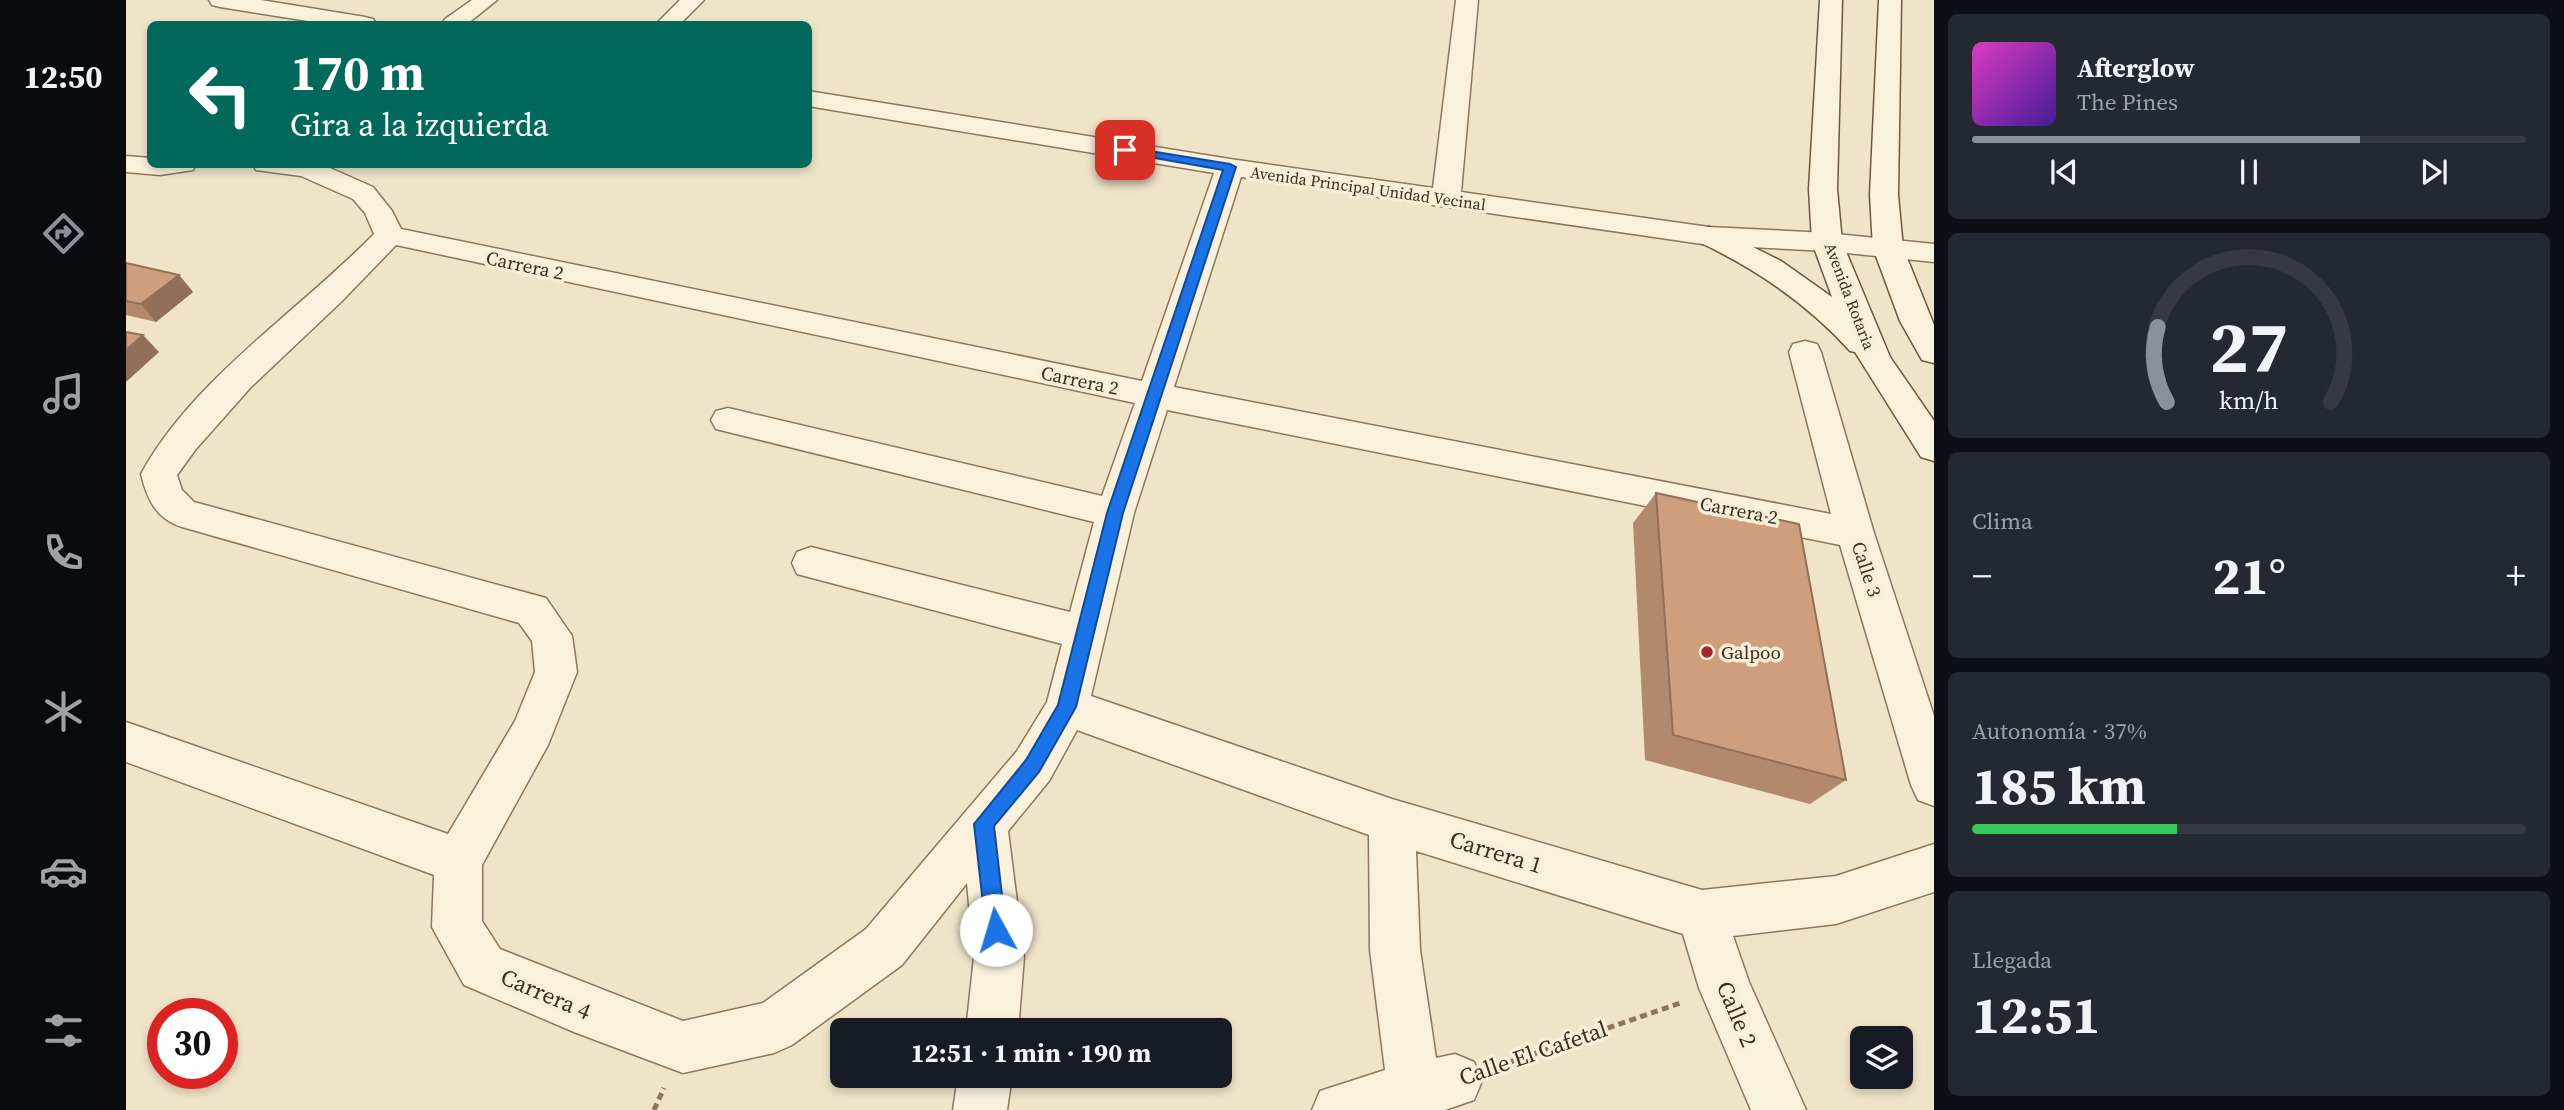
<!DOCTYPE html>
<html lang="es">
<head>
<meta charset="utf-8">
<style>
  :root { --surface:#171b24; --page:#242831; --text:#f1f3f6; --muted:#9ea1a6; --line:#363941; --accent:#8c9099 }
  body { margin:0; font-family:"Source Serif 4",serif; background:var(--page); color:var(--text); height:100vh; display:flex; flex-direction:column; font-size:26px; white-space:nowrap }
  * { box-sizing:border-box; margin:0 }
  p { font-size:23px; color:var(--muted) }
  .icon { flex:none; width:38px; height:38px; fill:none; stroke:currentColor; stroke-width:2; stroke-linecap:round; stroke-linejoin:round }
  .map { position:relative; flex:1; overflow:hidden }
  .sheet { display:flex; flex-direction:column; gap:14px; padding:14px; background:#0d0f14; width:630px }
  .sheet>* { flex:none }
  .hud { position:absolute; left:21px; top:21px; width:665px; height:147px; border-radius:10px; box-shadow:0 4px 10px #0003; background:#00695c; color:#fff; overflow:hidden }
  .tools { position:absolute; left:1724px; top:1026px; display:grid; gap:14px }
  .tools a { display:grid; place-items:center; width:63px; height:63px; border-radius:10px; background:var(--surface); box-shadow:0 4px 10px #0003; font-size:35px }
  .speed { position:absolute; left:21px; top:998px; display:flex; gap:14px; font-size:35px; font-weight:700; text-align:center }
  .speed>* { display:grid; place-content:center; width:91px; height:91px; border-radius:50%; background:var(--surface); box-shadow:0 4px 10px #0003; line-height:1 }
  .speed .limit { border:10px solid #d22; background:#fff; color:#111 }
  .pin { position:absolute; display:grid; place-items:center; width:60px; height:60px; color:#fff; margin:-30px; border-radius:14px; box-shadow:0 4px 10px #0006 }
  .me { position:absolute; width:77px; margin:-38px; rotate:354deg; stroke-linejoin:round; filter:drop-shadow(0 0 5px #0008) }
  .turn { display:flex; align-items:center; gap:24px; height:147px; padding:0 28px; font-size:32px }
  .turn .icon { width:91px; height:91px; stroke-width:2.5 }
  .turn b { display:block; font-size:49px; line-height:60px }
  .big { font-size:52px; font-weight:700; line-height:1.1 }
  .sheet .card { flex:1; display:flex; flex-direction:column; justify-content:center; gap:10px; min-width:0; padding:0 24px; border-radius:10px; background:var(--page) }
  .sheet .dial { align-items:center; gap:0 }
  .dial svg { height:182px; overflow:visible; fill:none; stroke:var(--line); stroke-width:7; stroke-linecap:round; text-anchor:middle }
  .dial text { fill:var(--text); stroke:none }
  .song { display:flex; align-items:center; gap:21px }
  .cover { width:84px; height:84px; border-radius:10px; background:linear-gradient(135deg,hsl(310 70% 55%),hsl(260 70% 35%)) }
  .played { height:7px; border-radius:4px; background:linear-gradient(90deg,var(--accent) 70%,var(--line) 70%) }
  .keys { display:flex; justify-content:space-around; direction:ltr }
  .heat { display:flex; justify-content:space-between; align-items:center; font-size:38px; direction:ltr }
  .charge { height:10px; border-radius:5px; background:linear-gradient(90deg,#34c759 37%,var(--line) 0) }
  .trip { position:absolute; left:704px; top:1018px; width:402px; height:70px; border-radius:10px; background:var(--surface); box-shadow:0 4px 10px #0003; font-weight:700; line-height:70px; text-align:center }
  main { display:flex; flex:1; min-height:0 }
  .tabs { display:flex; flex-direction:column; width:126px; justify-content:space-around; align-items:center; background:#090b0e; color:var(--muted) }
  .tabs .icon { width:49px; height:49px }
  .tabs .on { color:var(--accent) }
  .tabs b { font-size:32px; color:var(--text) }
  .map>svg:first-child { display:block }
</style>
</head>
<body>
<main>
<nav class="tabs">
<b>12:50</b>
<svg class="icon on" aria-label="directions" viewBox="0 0 24 24"><path d="M12 3l9 9-9 9-9-9zM9 14v-3h6M13 9l2 2-2 2"/></svg>
<svg class="icon" aria-label="music" viewBox="0 0 24 24"><path d="M9 18V5l10-2v13"/><circle cx="6" cy="18" r="3"/><circle cx="16" cy="16" r="3"/></svg>
<svg class="icon" aria-label="phone" viewBox="0 0 24 24"><path d="M5 4h4l2 5-3 2q2 4 5 5l2-3 5 2v4C11 20 4 13 5 4z"/></svg>
<svg class="icon" aria-label="climate" viewBox="0 0 24 24"><path d="M12 3v18M4 7l16 10M4 17L20 7"/></svg>
<svg class="icon" aria-label="car" viewBox="0 0 24 24"><path d="M5 17H2v-5l4-1 3-4h7l3 4 3 1v5h-3M9 17h6M6 11h13"/><circle cx="7" cy="17" r="2"/><circle cx="17" cy="17" r="2"/></svg>
<svg class="icon" aria-label="filters" viewBox="0 0 24 24"><path d="M4 7h16M4 17h16"/><circle cx="9" cy="7" r="2"/><circle cx="15" cy="17" r="2"/></svg>
</nav>
<div class="map">
<svg width="1808" height="1110" viewBox="0 0 1808 1110">
  <rect width="100%" height="100%" fill="#f0e4c8"/>
  <g fill="none" stroke-linecap="round" stroke-linejoin="round">
    <defs>
      <path id="street" d="M83 0H135L239 17 247 19 251 24H201L94 7 86 5Z
        M346 0H371L341 24H316L319 19Z
        M554 0H578L554 24H530Z
        M1330 0H1352L1335 192 1583 227 1701 233 1808 244V262L1701 251 1583 245 1115 177 1048 387 1705 514 1663 352 1667 344 1679 341 1691 344 1695 352 1748 533 1808 716V806L1792 800 1785 785 1714 545 1041 410 1008 513 965 696 1266 799 1576 890 1710 876 1808 844V892L1710 924 1607 936 1623 982 1680 1110H1625L1573 988 1557 934 1290 851 1294 950 1310 1058 1329 1054 1348 1062 1356 1081 1348 1100 1319 1110H1186L1194 1091 1259 1070 1244 950 1243 835 951 730 923 781 882 831 898 957 892 1031H840L848 957 841 883 776 965 666 1045 648 1053 557 1073 448 1032 338 985 306 927 308 875 0 762V722L322 834 389 721 409 672 406 641 393 623 56 527C30 519 21 499 15 474 67 379 173 311 248 234L239 213 227 199 175 176 130 170 127 164H195L247 187 266 211 275 229 1016 381 1088 173 682 106V91L1104 159 1307 188ZM270 245 1009 403 976 496 602 408 590 411 585 420 590 429 602 432 968 522 944 612 685 547 671 552 666 563 671 574 936 644 921 702 891 751 740 929 637 1003 557 1021 374 949 356 921V865L422 745 451 672 446 636 420 598 68 502 56 490 51 475 70 449 125 387 216 301Z
        M0 156 24 158V164H70L67 170 34 175 0 172Z
        M832 1076H886L881 1110H827Z"/>
      <path id="secondary" d="M1694 0H1716L1711 189 1716 242 1764 357 1808 421V461L1795 457 1729 352 1724 351C1681 303 1630 269 1573 242L1568 236 1573 230 1583 227 1593 230 1655 261 1706 297 1686 242 1683 189Z
        M1753 0H1775L1772 195 1777 248 1808 325V363L1796 360 1774 321 1747 248 1744 195Z"/>
    </defs>
    <use href="#street" stroke="#8d765c" stroke-width="3"/>
    <use href="#secondary" stroke="#6f573f" stroke-width="3"/>
    <path stroke="#8d765c" stroke-width="5" stroke-dasharray="7 4.5" stroke-linecap="butt" d="M1373 1066 1557 1002
      M528 1110 538 1088"/>
    <use href="#street" fill="#faf1dc" fill-rule="evenodd"/>
    <use href="#secondary" fill="#faf1dc" fill-rule="evenodd"/>
  </g>
  <path fill="#b2896c" d="M0 263 53 275 67 292 30 322 0 315Z
    M1530 493 1720 780 1684 804 1519 760 1507 523Z"/>
  <path fill="#916f58" d="M53 275 67 292 30 322 15 304Z
    M17 335 33 352 0 382V350Z"/>
  <path fill="#cf9f7d" stroke="#916f58" stroke-width="2" d="M0 263 53 275 15 304 0 301Z
    M0 332 17 335 0 350Z
    M1530 493 1673 524 1720 780 1547 735Z"/>
  <path fill="#1a73e8" stroke="#114b97" stroke-width="2" d="M999 147 1104 164 1110 167 997 513 950 707 913 772 868 826 880 930 877 938 870 941 863 938 860 930 848 824 900 760 932 705 981 513 1097 170 995 152 993 150Z"/>
  <circle fill="#9e2a2b" stroke="#f7eed8" stroke-width="2.5" cx="1581" cy="652" r="7"/>
  <g text-anchor="middle" stroke-width="7" stroke-linejoin="round" paint-order="stroke">
    <g font-size="16" fill="#3d2e20" stroke="#f7eed8">
      <text transform="translate(1242 188) rotate(8)" y="6">Avenida Principal Unidad Vecinal</text>
      <text transform="translate(1724 296) rotate(69)" y="6">Avenida Rotaria</text>
    </g>
    <g font-size="19" fill="#3d2e20" stroke="#f7eed8">
      <text transform="translate(399 265) rotate(12)" y="7">Carrera 2</text>
      <text transform="translate(954 380) rotate(12)" y="7">Carrera 2</text>
      <text transform="translate(1613 510) rotate(11)" y="7">Carrera 2</text>
      <text transform="translate(1741 569) rotate(72)" y="7">Calle 3</text>
    </g>
    <g font-size="19" fill="#3d2e20" stroke="#f7eed8" text-anchor="start">
      <text x="1595" y="659">Galpoo</text>
    </g>
    <g font-size="23" fill="#3d2e20" stroke="#f7eed8">
      <text transform="translate(1370 852) rotate(17)" y="8">Carrera 1</text>
      <text transform="translate(420 994) rotate(23)" y="8">Carrera 4</text>
      <text transform="translate(1611 1014) rotate(67)" y="8">Calle 2</text>
      <text transform="translate(1407 1053) rotate(-19)" y="8">Calle El Cafetal</text>
    </g>
  </g>
</svg>
<div class="tools">
<a><svg class="icon" aria-label="layers" viewBox="0 0 24 24"><path d="M12 4l9 5-9 5-9-5zM3 14l9 5 9-5"/></svg></a>
</div>
<div class="speed"><div class="limit">30</div></div>
<div class="pin" style="left:999px;top:150px;background:#d93025"><svg class="icon" aria-label="arrive" viewBox="0 0 24 24"><path d="M6 21V4h12l-3 4 3 4H6"/></svg></div>
<svg class="me" style="left:870px;top:930px" viewBox="-20 -20 40 40"><circle r="19" fill="#fff"/><path d="M0-13L10 11 0 6-10 11z" fill="#1a73e8"/></svg>
<div class="trip">12:51 · 1 min · 190 m</div>
<div class="hud">
<div class="turn"><svg class="icon" aria-label="left" viewBox="0 0 24 24"><path d="M17 20v-9H6M10 6l-5 5 5 5"/></svg><div><b>170 m</b>Gira a la izquierda</div></div>
</div>
</div>
<section class="sheet">
<div class="card">
<div class="song"><i class="cover"></i><div><b>Afterglow</b><p>The Pines</p></div></div>
<div class="played"></div>
<div class="keys"><svg class="icon" aria-label="previous" viewBox="0 0 24 24"><path d="M18 5L8 12l10 7zM5 5v14"/></svg><svg class="icon" aria-label="pause" viewBox="0 0 24 24"><path d="M8 5v14M16 5v14"/></svg><svg class="icon" aria-label="next" viewBox="0 0 24 24"><path d="M6 5l10 7-10 7zM19 5v14"/></svg></div>
</div>
<div class="card dial"><svg viewBox="0 0 100 80">
<path d="M14 69A42 42 0 1 1 86 69"/>
<path d="M14 69A42 42 0 0 1 10 36" stroke="#8c9099"/>
<text x="50" y="56" font-size="32" font-weight="700">27</text>
<text x="50" y="72" font-size="11">km/h</text>
</svg></div>
<div class="card"><p>Clima</p>
<div class="heat"><a>−</a><b class="big">21°</b><a>+</a></div>
</div>
<div class="card"><p>Autonomía · 37%</p><b class="big">185 km</b><div class="charge"></div></div>
<div class="card"><p>Llegada</p><b class="big">12:51</b></div>
</section>
</main>
</body>
</html>
